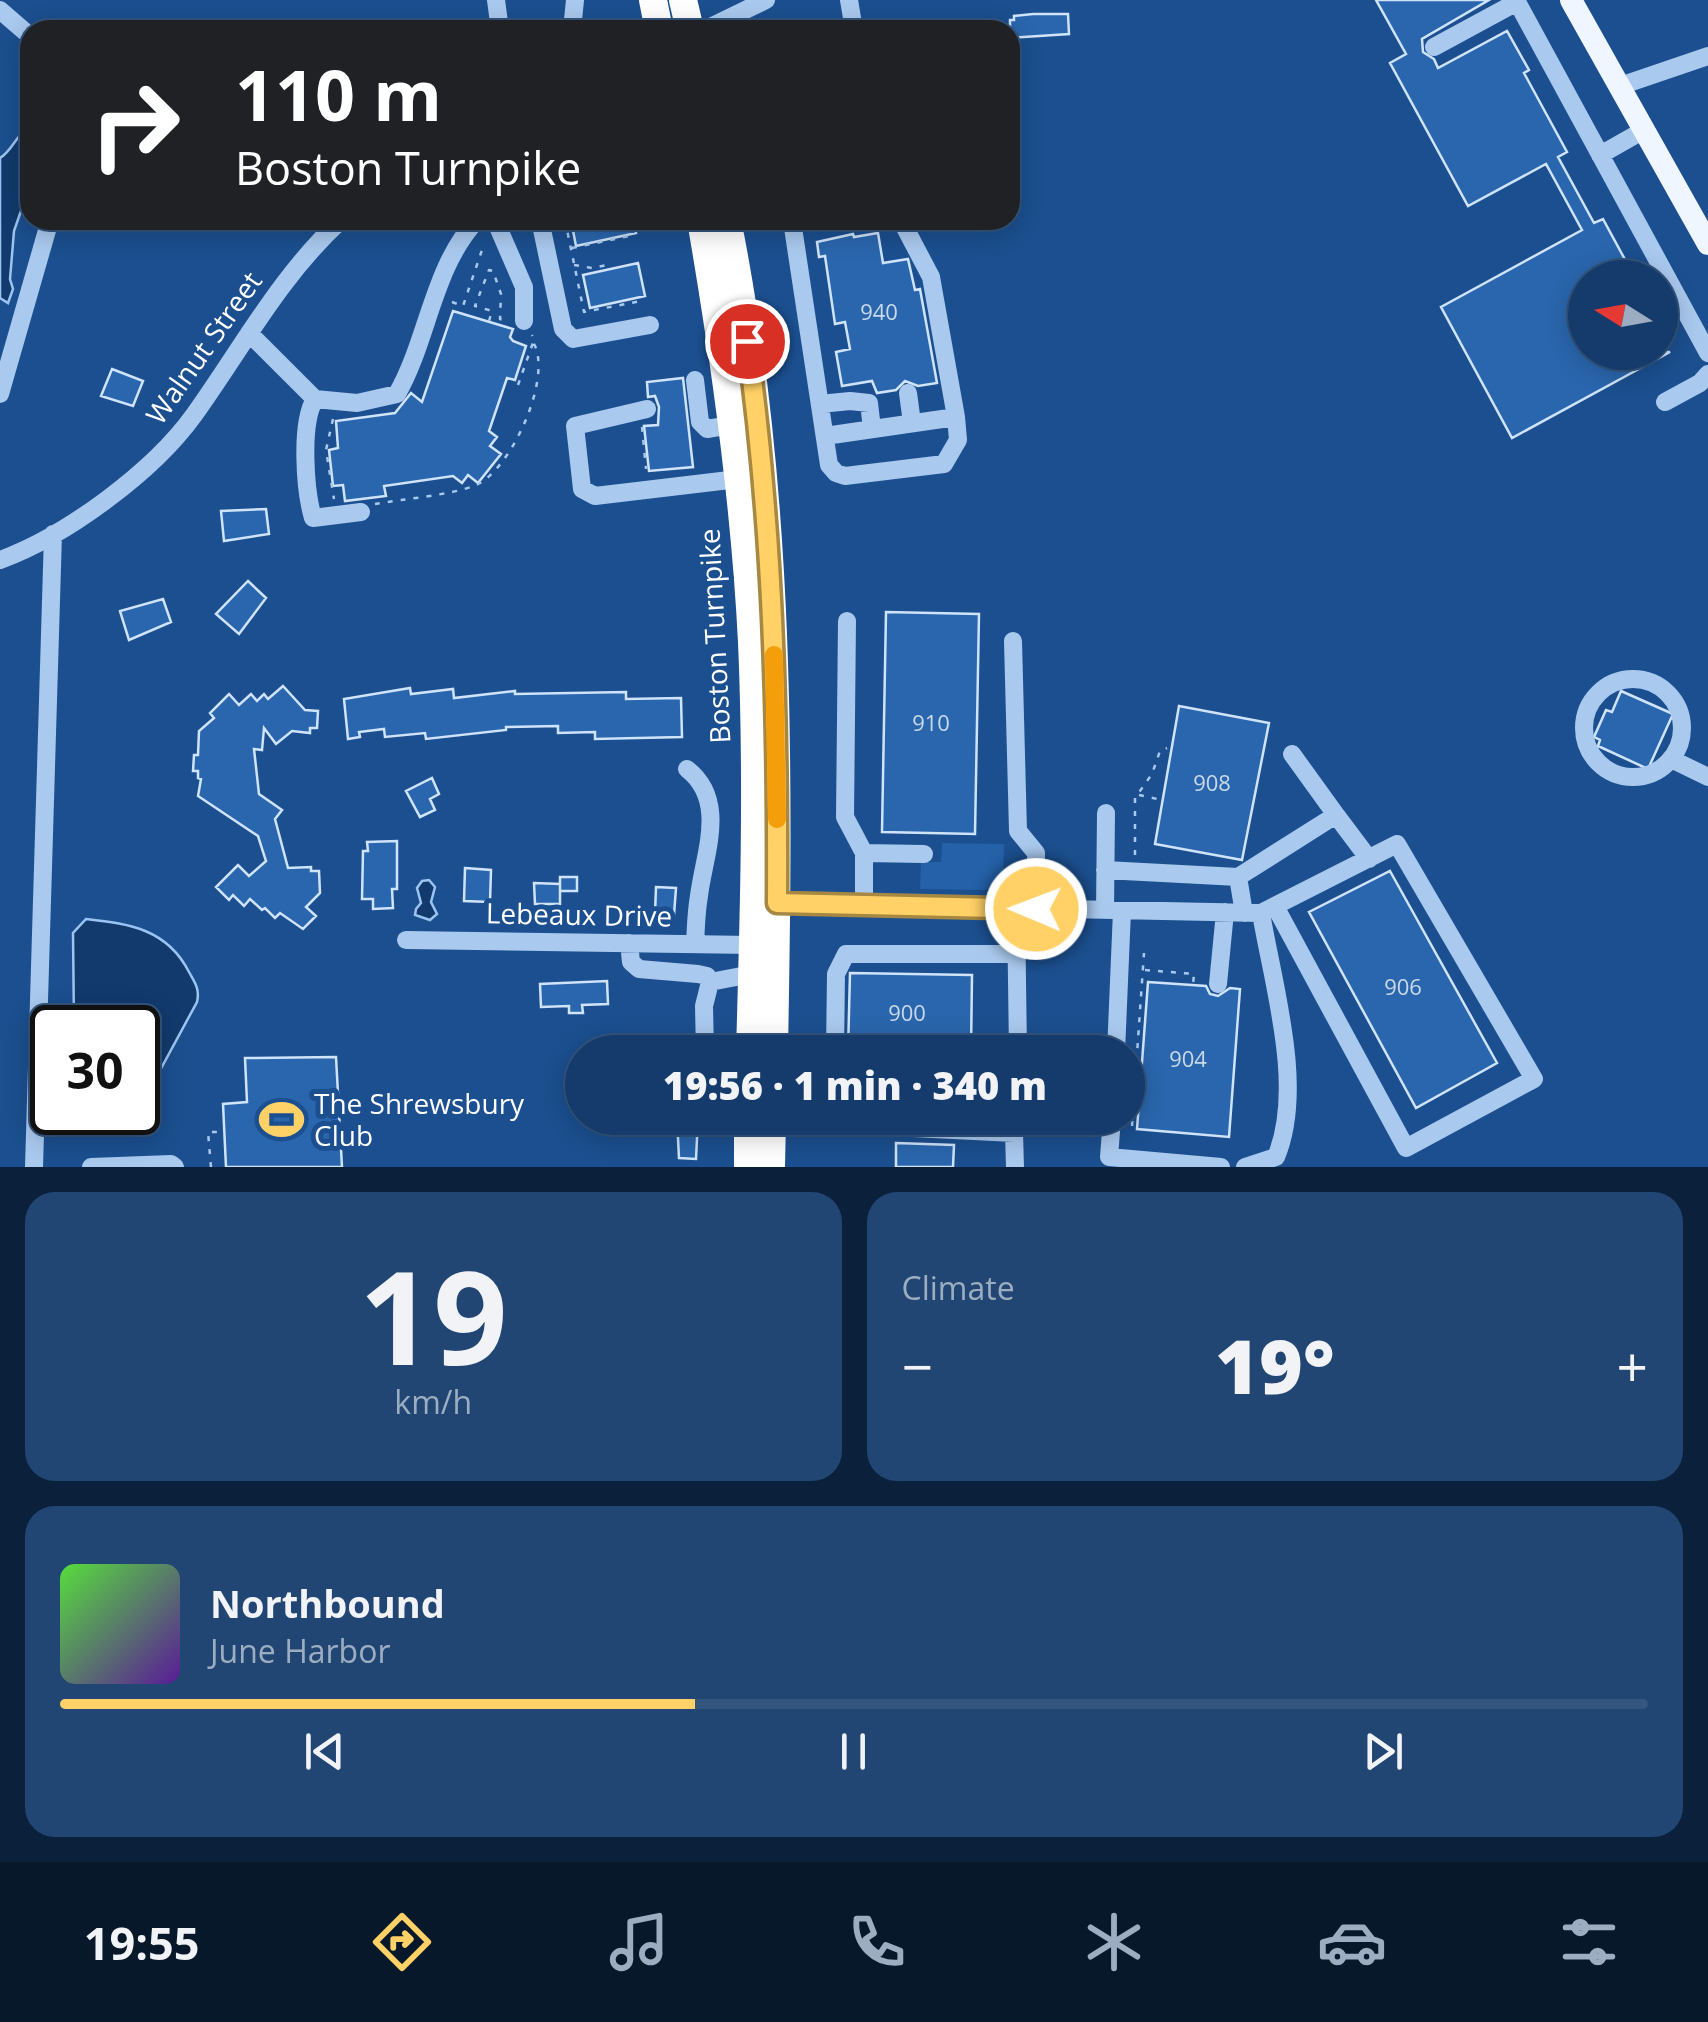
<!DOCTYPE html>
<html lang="en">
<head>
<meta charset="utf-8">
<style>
  :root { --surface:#143b6b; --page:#214673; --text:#f1f3f6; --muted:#9dadc1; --line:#33557e; --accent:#ffd166 }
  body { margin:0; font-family:"Open Sans",sans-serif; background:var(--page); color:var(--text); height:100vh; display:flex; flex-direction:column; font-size:38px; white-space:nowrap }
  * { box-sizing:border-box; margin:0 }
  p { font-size:32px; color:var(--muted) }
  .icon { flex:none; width:55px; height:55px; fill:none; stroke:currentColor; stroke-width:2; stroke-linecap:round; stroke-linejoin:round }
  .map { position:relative; height:1167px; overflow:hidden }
  .sheet { display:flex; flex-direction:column; gap:25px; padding:25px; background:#0b203b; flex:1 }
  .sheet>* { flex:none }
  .guide { position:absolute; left:20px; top:20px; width:1000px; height:210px; border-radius:30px; box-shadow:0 5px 25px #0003,0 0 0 2px var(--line); background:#202124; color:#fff; overflow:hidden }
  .needle { width:65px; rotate:281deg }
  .fabs { position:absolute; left:1568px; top:260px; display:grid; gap:20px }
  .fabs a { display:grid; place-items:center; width:110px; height:110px; border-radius:50%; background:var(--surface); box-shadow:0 5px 25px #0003,0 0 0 2px var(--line); font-size:50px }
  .speed { position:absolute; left:30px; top:1005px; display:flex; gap:20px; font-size:50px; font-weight:700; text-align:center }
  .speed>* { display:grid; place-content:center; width:130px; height:130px; border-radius:50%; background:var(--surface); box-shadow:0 5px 25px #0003,0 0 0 2px var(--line); line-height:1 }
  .speed .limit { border:5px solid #111; border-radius:15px; background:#fff; color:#111 }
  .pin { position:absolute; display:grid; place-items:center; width:85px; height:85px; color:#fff; margin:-42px; border:5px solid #fff; border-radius:50%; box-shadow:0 2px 10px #0007 }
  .me { position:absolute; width:110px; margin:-55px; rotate:271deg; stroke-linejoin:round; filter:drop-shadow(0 0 8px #0008) }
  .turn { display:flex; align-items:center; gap:35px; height:210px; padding:0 50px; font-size:45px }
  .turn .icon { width:130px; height:130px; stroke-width:2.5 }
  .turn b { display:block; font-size:70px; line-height:85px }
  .big { font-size:75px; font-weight:800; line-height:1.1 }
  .sheet .card { flex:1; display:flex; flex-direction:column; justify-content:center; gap:15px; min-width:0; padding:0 35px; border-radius:30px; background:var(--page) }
  .sheet .dial { align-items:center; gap:0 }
  .dial b { font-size:130px; line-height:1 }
  .song { display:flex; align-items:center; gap:30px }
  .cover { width:120px; height:120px; border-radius:15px; background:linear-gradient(135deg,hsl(110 70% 55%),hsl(270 70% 35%)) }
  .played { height:10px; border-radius:5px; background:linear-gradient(90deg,var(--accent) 40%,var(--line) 40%) }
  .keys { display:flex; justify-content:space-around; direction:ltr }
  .heat { display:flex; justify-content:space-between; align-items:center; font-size:55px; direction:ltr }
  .sheet .tiles { flex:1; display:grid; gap:25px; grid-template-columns:1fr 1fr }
  .card:last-child { grid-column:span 2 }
  .trip { position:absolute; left:565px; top:1035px; width:580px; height:100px; border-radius:50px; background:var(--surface); box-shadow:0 5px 25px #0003,0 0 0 2px var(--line); font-weight:800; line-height:100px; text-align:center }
  .menu { display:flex; height:160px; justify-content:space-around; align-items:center; background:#08182b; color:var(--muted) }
  .menu .icon { width:70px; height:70px }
  .menu .current { color:var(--accent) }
  .menu b { font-size:45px; color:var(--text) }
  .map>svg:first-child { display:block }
</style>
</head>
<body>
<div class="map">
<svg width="1708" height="1167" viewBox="0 0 1708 1167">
  <rect width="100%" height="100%" fill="#1b4f8f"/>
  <path fill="#2461a8" d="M942 843 1004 844 1003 882 986 890 920 889 921 862H941Z"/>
  <path fill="#123a6d" stroke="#9cc4f0" stroke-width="2.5" d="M30 127V185L14 231 10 279 13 289 8 303 0 298V158C14 149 15 135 30 127Z
    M429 880 435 887 431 902 437 914 430 920 415 915 416 909 421 903 417 888 422 881Z
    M86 919C130 924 167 929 189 972 195 983 200 989 197 1002L158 1074 138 1084V1028L76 1027 74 1023 73 933Z"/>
  <path fill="#2a66ad" stroke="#cfe3fa" stroke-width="2.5" d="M1376 0H1489L1422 39 1423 52 1434 59 1438 68 1507 31 1529 70 1524 73 1567 152 1558 157 1594 223 1603 219 1635 278H1585V352H1670L1512 438 1441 307 1582 230 1546 164 1468 206 1390 63 1406 54Z
    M1033 14H1068L1069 34 1010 38V20H1014V16Z
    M571 220H633L636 233 576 246Z
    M878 233 883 263 908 259 915 290 920 289 937 383 918 386 905 381 896 390 877 393 872 381 842 386 836 352 850 349 845 322 835 324 825 256 819 257 817 242 853 234 854 237Z
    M638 263 645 296 590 308 583 275Z
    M453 311 513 329 510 337 513 341 526 346 515 380 507 378 489 431 497 437 490 446 501 454 478 483 468 475 462 483 453 476 384 486 386 496 345 501 343 485 333 486 329 450 338 448 336 421 395 413 411 393 422 402Z
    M112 369 143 381 133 406 101 396Z
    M683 378 693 467 649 471 644 426 658 425 659 407 655 396 648 397 647 382Z
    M266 509 269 534 224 541 221 511Z
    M248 581 266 598 239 634 216 614Z
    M163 599 171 622 129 640 120 611Z
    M886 612 979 614 975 834 882 832Z
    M283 686 305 710 318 711 317 728H310V733L292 731 276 744 264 728 262 750 254 749 259 794 282 810 275 819 288 868 311 867V871H319L320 893 306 907 316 916 303 929 280 913 275 918 265 908 262 910 250 899 244 906 233 895 229 900 216 887 238 865 249 876 266 861 258 836 198 796 201 779 198 778V771H193L194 755H198L199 731 214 718 210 713 229 694 239 705 251 694 257 701 264 694 268 699Z
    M410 688 411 694 453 689 454 698 515 691V694L626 692V699L681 698 682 737 595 739V732L558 733V726L506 727V730L426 739 425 733 385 737 384 729 359 732 360 737 348 739 344 699Z
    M1621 691 1673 714 1648 769 1598 746 1600 740 1594 737 1606 710 1612 712Z
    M1179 706 1269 723 1242 860 1155 844Z
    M432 778 439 794 430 799 435 810 420 817 406 791Z
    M397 841V889H392L393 908 373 909V899H362L363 851H368L367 842Z
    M465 868 491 870 490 902 464 901Z
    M1390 871 1497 1063 1416 1108 1309 912Z
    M560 877H577V891H560Z
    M534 883 560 884V904H535Z
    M656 887 676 888 674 915 655 914Z
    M850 973 972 975 971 1052 848 1051Z
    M607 981 608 1004 582 1005 583 1013H569V1006L541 1007 540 984Z
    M1148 982 1206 986 1210 994 1218 996 1230 988 1240 989 1229 1137 1137 1129Z
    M621 1035 692 1037 693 1052H621Z
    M336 1057 342 1167H226L223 1104 247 1102 245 1058Z
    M677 1118H698L696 1159 679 1158Z
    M896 1143 954 1145 953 1167H896Z"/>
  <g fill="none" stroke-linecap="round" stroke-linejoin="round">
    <path stroke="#a9c9ee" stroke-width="2.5" stroke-dasharray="5 8" stroke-linecap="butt" d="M565 220 584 312 641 301
      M572 248 634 235
      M574 265 592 268 607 265 608 270
      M452 302 463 306 483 247 486 246
      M489 321 492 311 475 306 489 270 493 271 501 294 500 319 507 321
      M518 385 534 340 532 335
      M333 419 326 450 334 499
      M642 427 646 469
      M375 504C402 499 453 495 476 485 511 470 554 376 533 342
      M1139 795 1157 799
      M1135 855V798L1152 774 1160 751 1167 748
      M1145 970 1194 974 1193 985
      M1132 1126 1144 953
      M211 1167 208 1132H221"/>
    <path stroke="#a9c9ee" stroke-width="18" d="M496 0 500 30
      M849 0 854 30
      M1516 0 1708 353
      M0 10 30 36
      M572 30 575 0
      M704 30 766 0
      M1434 47 1517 2
      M1620 86 1708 56
      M1600 155 1644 130
      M495 220 524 287V321
      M540 220 563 329 573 339 650 325
      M799 220 792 221 829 465 836 473 845 476 944 464 958 440 956 417 931 277 901 220
      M249 333 315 399 357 403 397 394C428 340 433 266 477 220
      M695 380 700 422 707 429 731 425
      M908 393 912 423
      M0 394 50 220
      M315 399C300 423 305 491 313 518L361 512
      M1665 402 1700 383 1708 374
      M820 404 850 401 869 403 872 429
      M647 409 575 426 582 489 595 496 738 479
      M825 436 956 417
      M0 560C66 536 153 472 194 415 242 348 280 276 341 220
      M847 621 845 817 864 853V906
      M1013 641 1018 831 1036 853V909
      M1584 728a49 49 0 1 1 98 0a49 49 0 1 1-98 0Z
      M1292 754 1336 815
      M1671 759 1708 777
      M687 769C728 801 704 854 699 896 696 912 696 928 695 944
      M864 853 924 854
      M1105 870 1238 877 1244 913
      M1238 877 1336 815 1369 859
      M777 903 1261 913 1397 844 1534 1079 1406 1148 1276 908
      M1016 909 1018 1052
      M1105 910 1106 813
      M406 940 752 945
      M629 943 631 962 639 969 698 974 707 976 710 982
      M1218 984 1225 912
      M705 1052 704 1006 710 982 752 974
      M835 1052 836 974 846 954H1017
      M1116 1052 1122 911
      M1112 1118 1109 1157 1221 1167
      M833 1124 1014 1133 1015 1167
      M34 1167 53 534
      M91 1167 171 1164 175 1167
      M1245 1167 1276 1157C1305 1088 1273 985 1261 913"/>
    <path stroke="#f0f6ff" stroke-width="22" d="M1571 0 1708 244"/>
    <path stroke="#fff" stroke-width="28" d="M653 0 659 30
      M683 0 690 30
      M701 220C725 359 745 501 752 642 758 778 754 916 750 1052
      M727 220C782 494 779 775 774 1052
      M748 1167V1118
      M771 1167 772 1118"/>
  </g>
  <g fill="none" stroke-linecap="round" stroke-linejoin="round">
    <defs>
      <path id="route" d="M747 341C773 527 778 716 777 903L1036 909"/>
    </defs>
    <use href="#route" stroke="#a68842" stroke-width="25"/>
    <use href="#route" stroke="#ffd166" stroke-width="18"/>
    <path stroke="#f59e0b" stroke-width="18" d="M774 655 777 819"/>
  </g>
  <defs>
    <symbol id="stadium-bare" viewBox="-9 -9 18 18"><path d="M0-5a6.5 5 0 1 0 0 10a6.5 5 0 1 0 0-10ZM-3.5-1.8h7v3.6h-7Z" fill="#ffd166" stroke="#1b4f8f" stroke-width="2.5" paint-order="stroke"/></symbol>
  </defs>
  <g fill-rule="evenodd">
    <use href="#stadium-bare" x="250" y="1088" width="63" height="63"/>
  </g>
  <g text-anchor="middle" stroke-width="10" stroke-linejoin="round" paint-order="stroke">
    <g font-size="22" fill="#cad9ea">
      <text x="879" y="320">940</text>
      <text x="931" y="731">910</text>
      <text x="1212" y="791">908</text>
      <text x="1403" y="995">906</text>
      <text x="907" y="1021">900</text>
      <text x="1188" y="1067">904</text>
    </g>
    <g font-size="28" fill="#fff" stroke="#1b4f8f">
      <text transform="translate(204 348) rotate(-55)" y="10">Walnut Street</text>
      <text transform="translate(715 636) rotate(-93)" y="10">Boston Turnpike</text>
      <text transform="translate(579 915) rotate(1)" y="10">Lebeaux Drive</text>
    </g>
    <g font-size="28" fill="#fff" stroke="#1b4f8f" text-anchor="start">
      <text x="314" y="1114">The Shrewsbury<tspan x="314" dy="32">Club</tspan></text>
    </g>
  </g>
</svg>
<div class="fabs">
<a><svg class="needle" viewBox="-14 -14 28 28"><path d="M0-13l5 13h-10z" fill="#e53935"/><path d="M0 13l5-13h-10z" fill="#9dadc1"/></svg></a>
</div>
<div class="speed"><div class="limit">30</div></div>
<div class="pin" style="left:747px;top:341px;background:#d93025"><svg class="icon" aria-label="arrive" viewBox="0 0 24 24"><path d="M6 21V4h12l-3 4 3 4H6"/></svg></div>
<svg class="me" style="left:1036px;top:909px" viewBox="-20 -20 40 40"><circle r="17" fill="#ffd166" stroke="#fff" stroke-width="3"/><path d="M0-11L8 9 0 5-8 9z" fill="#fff"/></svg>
<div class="trip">19:56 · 1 min · 340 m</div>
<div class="guide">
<div class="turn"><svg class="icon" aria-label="right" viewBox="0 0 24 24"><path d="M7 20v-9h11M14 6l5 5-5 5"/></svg><div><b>110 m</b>Boston Turnpike</div></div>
</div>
</div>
<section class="sheet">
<div class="tiles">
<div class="card dial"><b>19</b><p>km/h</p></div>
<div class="card"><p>Climate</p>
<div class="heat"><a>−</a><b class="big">19°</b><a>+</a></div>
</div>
<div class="card">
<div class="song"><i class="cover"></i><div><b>Northbound</b><p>June Harbor</p></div></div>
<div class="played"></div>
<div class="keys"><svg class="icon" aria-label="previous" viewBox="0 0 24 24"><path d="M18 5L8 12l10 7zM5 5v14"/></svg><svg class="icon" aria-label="pause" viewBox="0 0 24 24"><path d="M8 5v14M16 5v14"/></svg><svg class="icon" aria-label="next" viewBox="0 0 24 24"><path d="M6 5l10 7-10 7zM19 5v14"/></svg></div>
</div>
</div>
</section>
<nav class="menu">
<b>19:55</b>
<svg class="icon current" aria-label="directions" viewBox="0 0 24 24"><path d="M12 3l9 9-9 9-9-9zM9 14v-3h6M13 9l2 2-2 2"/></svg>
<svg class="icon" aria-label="music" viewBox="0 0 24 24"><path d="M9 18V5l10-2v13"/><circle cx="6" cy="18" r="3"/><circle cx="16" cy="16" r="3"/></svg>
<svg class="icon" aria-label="phone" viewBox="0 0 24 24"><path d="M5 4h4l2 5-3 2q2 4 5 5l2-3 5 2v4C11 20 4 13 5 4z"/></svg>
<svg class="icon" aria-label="climate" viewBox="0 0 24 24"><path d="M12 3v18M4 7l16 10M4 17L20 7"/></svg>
<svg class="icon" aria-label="car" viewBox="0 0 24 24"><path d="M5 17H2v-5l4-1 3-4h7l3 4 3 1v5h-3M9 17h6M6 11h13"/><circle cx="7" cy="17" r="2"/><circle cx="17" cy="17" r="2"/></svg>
<svg class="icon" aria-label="filters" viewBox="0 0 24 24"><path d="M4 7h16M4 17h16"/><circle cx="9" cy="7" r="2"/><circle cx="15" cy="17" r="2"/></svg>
</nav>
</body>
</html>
